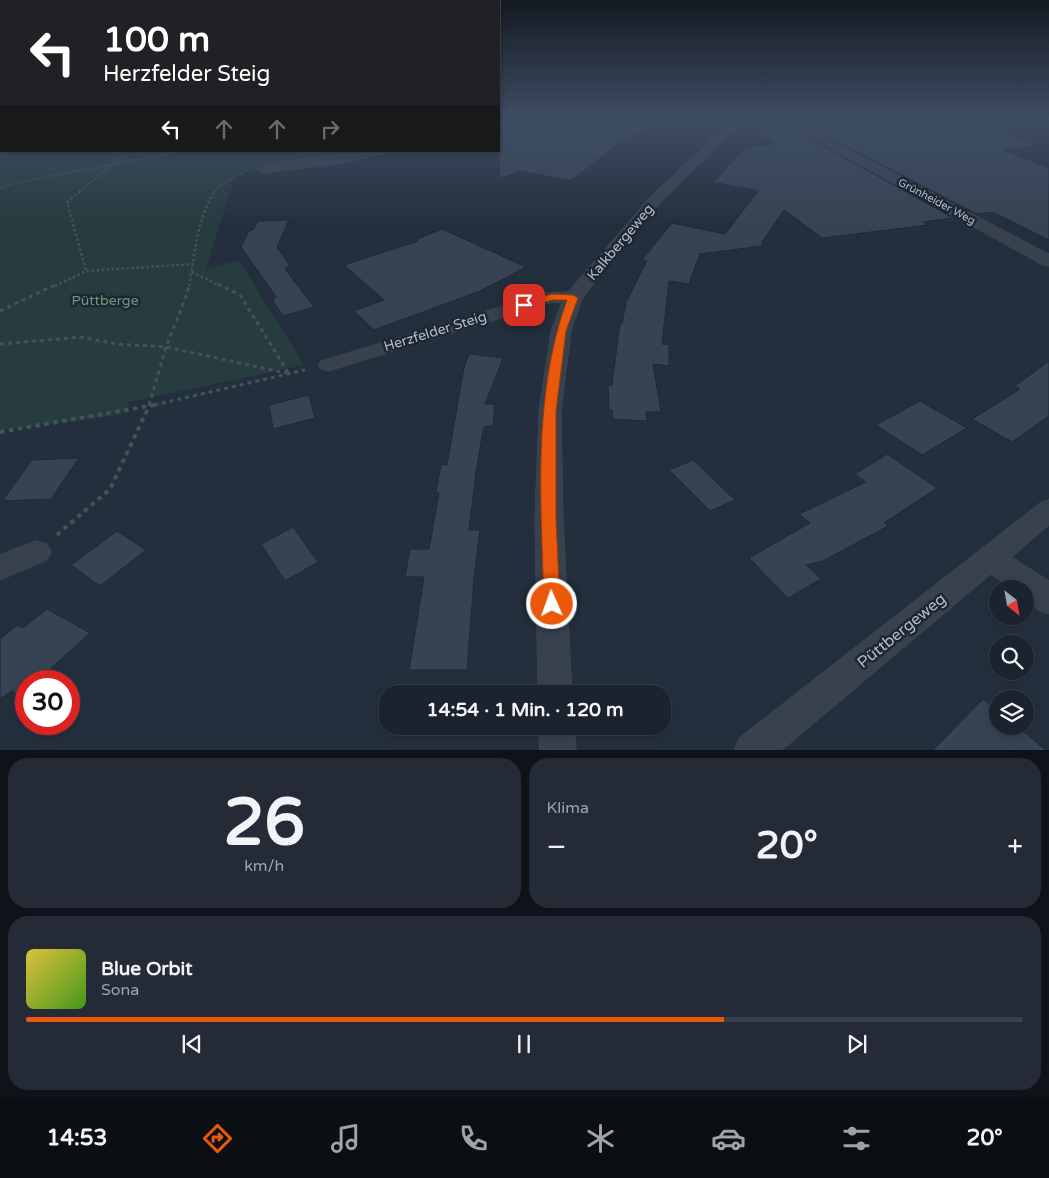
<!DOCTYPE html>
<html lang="de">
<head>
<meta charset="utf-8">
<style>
  :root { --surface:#1b232e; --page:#242b36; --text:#f1f3f6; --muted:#a0a4aa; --line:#39404a; --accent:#ea580c }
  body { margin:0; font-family:"Varela Round",sans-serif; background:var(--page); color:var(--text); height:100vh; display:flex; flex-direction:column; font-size:19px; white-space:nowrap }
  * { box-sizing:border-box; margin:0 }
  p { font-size:16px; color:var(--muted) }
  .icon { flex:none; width:28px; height:28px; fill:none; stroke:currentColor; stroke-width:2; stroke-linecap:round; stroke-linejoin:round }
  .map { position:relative; height:750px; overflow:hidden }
  .drawer { display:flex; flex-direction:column; gap:8px; padding:8px; background:#0f1319; flex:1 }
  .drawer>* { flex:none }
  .top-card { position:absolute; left:0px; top:0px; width:500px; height:152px; box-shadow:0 2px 8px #0003,0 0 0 1px var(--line); background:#202124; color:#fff; overflow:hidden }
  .needle { width:32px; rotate:149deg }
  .tools { position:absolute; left:989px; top:580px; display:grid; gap:10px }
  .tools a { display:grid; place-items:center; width:45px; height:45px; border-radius:50%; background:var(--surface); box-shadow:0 2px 8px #0003,0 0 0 1px var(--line); font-size:25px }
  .speed { position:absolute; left:15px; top:670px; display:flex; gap:10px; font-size:25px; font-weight:700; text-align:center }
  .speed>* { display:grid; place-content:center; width:65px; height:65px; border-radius:50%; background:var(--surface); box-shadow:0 2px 8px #0003,0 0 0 1px var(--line); line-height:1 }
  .speed .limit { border:8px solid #d22; background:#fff; color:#111 }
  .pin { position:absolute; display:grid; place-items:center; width:42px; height:42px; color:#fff; margin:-21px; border-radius:10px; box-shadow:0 2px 8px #0006 }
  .me { position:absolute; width:55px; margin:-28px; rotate:358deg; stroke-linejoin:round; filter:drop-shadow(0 0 4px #0008) }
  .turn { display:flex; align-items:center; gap:18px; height:105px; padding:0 20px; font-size:22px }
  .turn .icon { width:65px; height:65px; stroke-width:2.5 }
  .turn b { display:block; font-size:35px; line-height:42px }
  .lanes { display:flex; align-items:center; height:48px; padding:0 20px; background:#0003; justify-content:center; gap:25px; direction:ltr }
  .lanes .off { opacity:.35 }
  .big { font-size:38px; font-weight:800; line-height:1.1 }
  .drawer .card { flex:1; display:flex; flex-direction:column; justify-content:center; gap:8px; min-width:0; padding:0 18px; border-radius:20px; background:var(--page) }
  .drawer .dial { align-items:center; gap:0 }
  .dial b { font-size:65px; line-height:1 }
  .song { display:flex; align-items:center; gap:15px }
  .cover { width:60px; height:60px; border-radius:8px; background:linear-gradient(135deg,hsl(50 70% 55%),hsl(100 70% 35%)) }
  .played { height:5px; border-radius:2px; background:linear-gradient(90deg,var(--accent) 70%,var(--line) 70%) }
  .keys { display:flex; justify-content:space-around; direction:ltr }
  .heat { display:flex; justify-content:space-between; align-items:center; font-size:28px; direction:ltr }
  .drawer .tiles { flex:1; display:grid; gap:8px; grid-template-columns:1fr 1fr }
  .card:last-child { grid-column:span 2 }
  .trip { position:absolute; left:379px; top:685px; width:292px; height:50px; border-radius:20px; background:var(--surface); box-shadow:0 2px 8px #0003,0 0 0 1px var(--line); font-weight:800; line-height:50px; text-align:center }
  .dock { display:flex; height:80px; justify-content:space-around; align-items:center; background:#0b0e12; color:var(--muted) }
  .dock .icon { width:35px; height:35px }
  .dock .active { color:var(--accent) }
  .dock b { font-size:22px; color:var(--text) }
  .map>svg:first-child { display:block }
</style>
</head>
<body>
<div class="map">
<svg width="1049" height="751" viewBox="0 0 1049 751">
  <rect width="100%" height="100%" fill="#242f3e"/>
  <path fill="#263c3f" d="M0 119 1 151H352L236 174 206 269 239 260 304 365 129 402 121 415 0 430Z"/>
  <path fill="#364354" stroke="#1f2835" d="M499 119H668L617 144 620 143 571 181 520 171 499 179Z
    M887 119H971L1039 145 1004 150 1049 168V240L993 212 977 214 813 129 882 123Z
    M789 127 953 218 923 222 928 225 822 238 784 210 762 242 763 246 700 254 689 284 669 281 662 344 669 345V366L653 364 661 412H646L647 421 613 419 612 410H609L608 385H612L620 323H622L626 303 647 260 641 261 672 223 725 234 758 191 713 182 746 147 774 144 753 132Z
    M289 220 277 247 289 265 285 269 314 307 283 316 273 301 276 297 241 247 249 231 253 230 258 221Z
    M442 229 526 267 480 291 374 330 354 311 384 300 344 265 418 241 415 240Z
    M469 354 503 358 485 404H495L493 426H485L483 430 476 473 469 530H480L474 578 467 670H409L424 577H405L410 549H429L439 493H436L441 464 447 465 464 367Z
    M1049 361V416L1012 442 972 419 1020 389 1015 386Z
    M309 395 315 418 273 429 269 405Z
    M920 401 967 428 922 455 876 425Z
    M887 454 937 488 884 523 888 526 823 561 806 565 821 579 788 598 749 558 810 523 799 514 866 482 855 474Z
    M79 458 51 499 2 501 32 460Z
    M693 460 735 500 710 511 669 470Z
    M293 527 318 562 285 581 261 544Z
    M117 531 146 550 100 586 71 565Z
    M47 609 90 633 37 681H26V691L19 697 12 691 0 699V639L17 625 23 628Z
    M983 699 998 711V726H1017L1047 751H932Z"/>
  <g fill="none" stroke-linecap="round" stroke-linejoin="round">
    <defs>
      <path id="lane" d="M869 119H885L882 121 798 128 795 126 798 124Z"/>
      <path id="street" d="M734 119H745L661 202 638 228 582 299 571 331 561 411 563 518 572 694H538L535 518 539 411 551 331 562 303 553 302 335 369 328 371 321 369 318 365 321 361 546 293 568 292 651 196Z
        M778 119H790L1049 254V266L1043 265Z
        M361 151H386L384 154 336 164 263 173 257 169 263 165Z
        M1049 500V525L1012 557 1049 581V614L1038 610 1025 597V589H1013L991 574 781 751H734L739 738 1040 503Z
        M37 541 47 544 51 552 47 560 0 580V555Z
        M539 726H575L576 751H540Z"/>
    </defs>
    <use href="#lane" stroke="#414a57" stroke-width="1"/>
    <use href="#street" stroke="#414a57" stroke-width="1"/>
    <path stroke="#3f5557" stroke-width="2" stroke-dasharray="2 2" stroke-linecap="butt" d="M0 188 11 184 181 151
      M79 192 128 151
      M214 192 218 187 244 172"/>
    <path stroke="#3f5557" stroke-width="2.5" stroke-dasharray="2.5 2.5" stroke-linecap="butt" d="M80 191 67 202 86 271
      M192 272 220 286
      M55 286 86 271 194 264
      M189 286C195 254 197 218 215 191"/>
    <path stroke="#3f5557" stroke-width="3" stroke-dasharray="4 4" stroke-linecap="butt" d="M218 284 240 295 289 374
      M0 311 57 284
      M0 344 81 337 116 344 166 347 286 373
      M149 405 166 347 187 294 189 284
      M154 405 305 370"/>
    <path stroke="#3f5557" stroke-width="4" stroke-dasharray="4.5 4.5" stroke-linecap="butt" d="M0 432 160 404
      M57 535 110 489 150 404"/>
    <use href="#lane" fill="#38414e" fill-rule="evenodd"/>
    <use href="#street" fill="#38414e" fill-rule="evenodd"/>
  </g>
  <linearGradient id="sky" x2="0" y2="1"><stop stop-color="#141a22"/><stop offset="0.53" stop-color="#3f4d63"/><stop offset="1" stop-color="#3f4d63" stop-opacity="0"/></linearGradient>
  <rect width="1049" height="224" fill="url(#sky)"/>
  <path fill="#ea580c" stroke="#983908" d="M552 294 573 295 578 298 566 331 556 411V518L560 604 558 609 552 611 546 609 544 604C541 504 532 396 567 300H552L524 308 519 305 520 303Z"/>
  <g text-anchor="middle" stroke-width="5" stroke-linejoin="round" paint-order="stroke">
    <g font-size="11" fill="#b4bcc9" stroke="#1d2633">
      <text transform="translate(937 201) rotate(28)" y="4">Grünheider Weg</text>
    </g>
    <g font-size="14" fill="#b4bcc9" stroke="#1d2633">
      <text transform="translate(620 242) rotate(-50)" y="5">Kalkbergeweg</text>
      <text transform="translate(435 331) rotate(-17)" y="5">Herzfelder Steig</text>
    </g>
    <g font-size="14" fill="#6b9a76" stroke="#1d2633">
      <text x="105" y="305">Püttberge</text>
    </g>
    <g font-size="16" fill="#b4bcc9" stroke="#1d2633">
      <text transform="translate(901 630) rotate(-39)" y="6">Püttbergeweg</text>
    </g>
  </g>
</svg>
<div class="tools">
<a><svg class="needle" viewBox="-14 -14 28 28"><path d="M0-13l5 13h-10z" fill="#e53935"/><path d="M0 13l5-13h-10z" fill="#a0a4aa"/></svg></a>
<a><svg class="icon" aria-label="search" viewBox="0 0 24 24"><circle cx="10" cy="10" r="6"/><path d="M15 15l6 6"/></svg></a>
<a><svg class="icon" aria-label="layers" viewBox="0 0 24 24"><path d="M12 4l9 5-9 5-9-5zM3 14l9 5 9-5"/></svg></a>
</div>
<div class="speed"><div class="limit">30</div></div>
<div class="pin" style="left:524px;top:305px;background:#d93025"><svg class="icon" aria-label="arrive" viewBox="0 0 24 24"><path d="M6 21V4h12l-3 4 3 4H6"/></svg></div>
<svg class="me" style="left:552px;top:604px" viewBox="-20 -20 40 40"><circle r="17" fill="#ea580c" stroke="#fff" stroke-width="3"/><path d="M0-11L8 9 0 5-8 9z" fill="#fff"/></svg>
<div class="trip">14:54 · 1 Min. · 120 m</div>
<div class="top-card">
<div class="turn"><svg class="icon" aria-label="left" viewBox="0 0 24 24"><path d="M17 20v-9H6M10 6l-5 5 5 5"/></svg><div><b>100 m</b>Herzfelder Steig</div></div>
<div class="lanes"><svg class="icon" aria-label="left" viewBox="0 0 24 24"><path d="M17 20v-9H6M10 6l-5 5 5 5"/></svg><svg class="icon off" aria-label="ahead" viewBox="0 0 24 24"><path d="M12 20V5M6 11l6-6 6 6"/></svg><svg class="icon off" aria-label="ahead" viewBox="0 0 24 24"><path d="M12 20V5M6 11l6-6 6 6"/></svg><svg class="icon off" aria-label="right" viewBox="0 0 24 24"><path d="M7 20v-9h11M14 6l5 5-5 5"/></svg></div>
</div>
</div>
<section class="drawer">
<div class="tiles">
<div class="card dial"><b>26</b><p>km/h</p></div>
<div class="card"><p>Klima</p>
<div class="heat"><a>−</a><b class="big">20°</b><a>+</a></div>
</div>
<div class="card">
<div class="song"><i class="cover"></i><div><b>Blue Orbit</b><p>Sona</p></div></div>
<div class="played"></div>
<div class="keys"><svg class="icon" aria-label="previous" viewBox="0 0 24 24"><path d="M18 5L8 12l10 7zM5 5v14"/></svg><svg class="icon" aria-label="pause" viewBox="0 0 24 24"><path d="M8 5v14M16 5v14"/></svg><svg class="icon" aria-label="next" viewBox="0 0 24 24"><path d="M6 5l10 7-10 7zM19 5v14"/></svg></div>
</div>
</div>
</section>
<nav class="dock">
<b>14:53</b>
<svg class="icon active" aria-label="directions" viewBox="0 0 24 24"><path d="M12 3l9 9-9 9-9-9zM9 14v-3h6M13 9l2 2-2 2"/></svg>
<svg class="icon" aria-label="music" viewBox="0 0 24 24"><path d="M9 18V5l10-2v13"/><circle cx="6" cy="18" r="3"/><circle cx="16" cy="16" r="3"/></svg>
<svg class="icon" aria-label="phone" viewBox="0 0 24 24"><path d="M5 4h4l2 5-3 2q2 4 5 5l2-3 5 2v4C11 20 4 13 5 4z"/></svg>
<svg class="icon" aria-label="climate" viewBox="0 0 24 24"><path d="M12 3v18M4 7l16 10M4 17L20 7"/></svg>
<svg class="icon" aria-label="car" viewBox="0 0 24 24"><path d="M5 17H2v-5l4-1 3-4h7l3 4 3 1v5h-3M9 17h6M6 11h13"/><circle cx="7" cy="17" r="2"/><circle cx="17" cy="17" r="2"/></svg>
<svg class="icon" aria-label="filters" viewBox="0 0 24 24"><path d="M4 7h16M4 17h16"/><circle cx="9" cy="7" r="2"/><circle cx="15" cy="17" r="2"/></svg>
<b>20°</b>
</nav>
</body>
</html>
